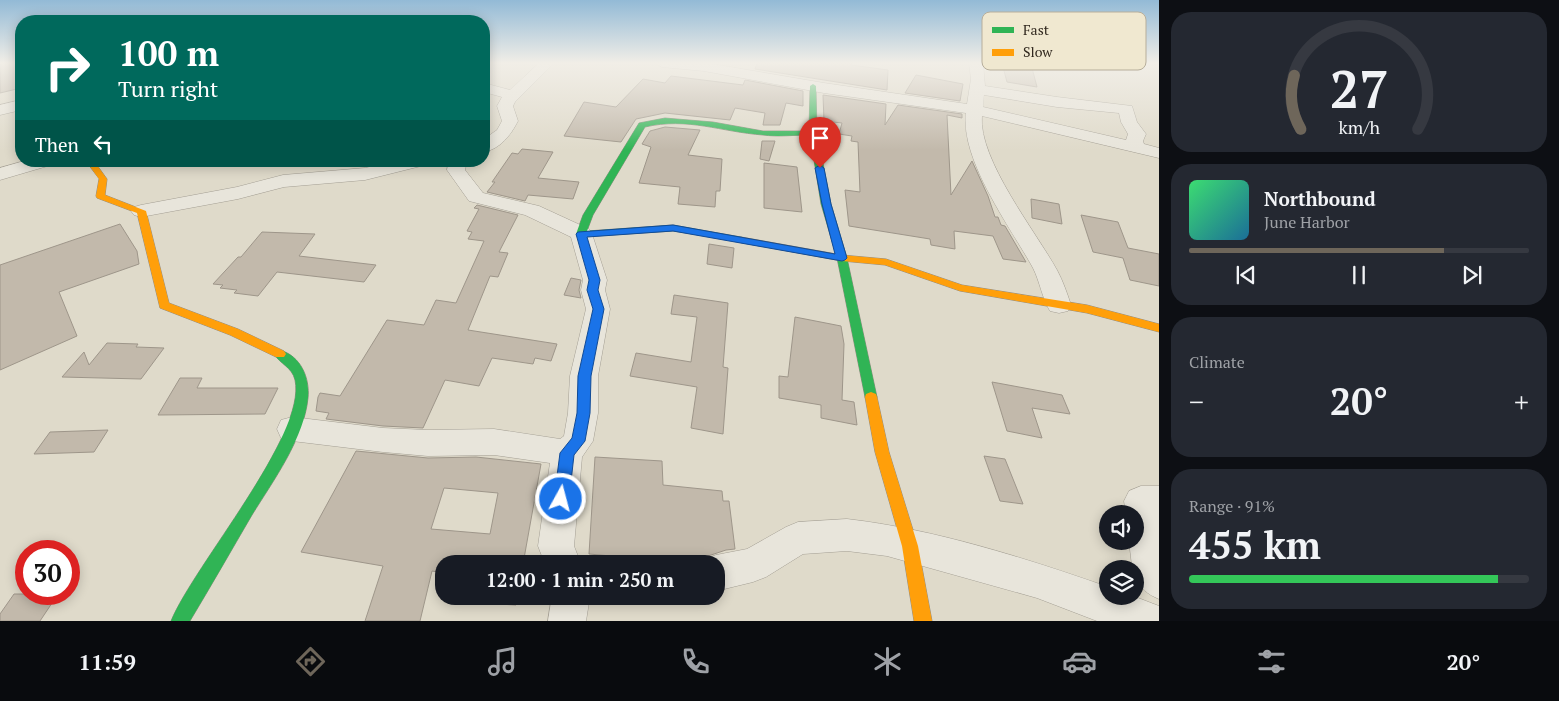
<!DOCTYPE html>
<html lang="en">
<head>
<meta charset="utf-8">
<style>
  :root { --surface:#171b24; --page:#242831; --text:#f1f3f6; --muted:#9ea1a6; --line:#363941; --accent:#6e665a }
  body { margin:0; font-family:"PT Serif",serif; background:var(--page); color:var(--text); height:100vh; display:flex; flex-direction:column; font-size:19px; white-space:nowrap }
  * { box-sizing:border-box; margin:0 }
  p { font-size:16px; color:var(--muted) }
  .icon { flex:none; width:28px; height:28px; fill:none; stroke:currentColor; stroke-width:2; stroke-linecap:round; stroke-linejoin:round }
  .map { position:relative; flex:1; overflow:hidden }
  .sheet { display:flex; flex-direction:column; gap:12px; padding:12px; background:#0d0f14; width:400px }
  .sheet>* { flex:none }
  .hud { position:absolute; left:15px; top:15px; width:475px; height:152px; border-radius:20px; box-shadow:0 2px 12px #0003; background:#00695c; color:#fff; overflow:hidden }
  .buttons { position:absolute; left:1099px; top:505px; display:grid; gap:10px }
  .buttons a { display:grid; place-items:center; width:45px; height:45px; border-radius:50%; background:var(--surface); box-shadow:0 2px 12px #0003; font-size:25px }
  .speed { position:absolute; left:15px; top:540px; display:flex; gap:10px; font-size:25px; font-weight:700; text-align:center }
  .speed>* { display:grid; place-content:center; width:65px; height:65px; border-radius:50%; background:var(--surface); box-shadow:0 2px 12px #0003; line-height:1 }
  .speed .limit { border:8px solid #d22; background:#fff; color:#111 }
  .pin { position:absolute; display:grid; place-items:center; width:42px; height:42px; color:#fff; margin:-51px -21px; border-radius:50% 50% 50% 0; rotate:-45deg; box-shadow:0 0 5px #0007 }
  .pin .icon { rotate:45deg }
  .me { position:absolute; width:55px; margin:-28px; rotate:7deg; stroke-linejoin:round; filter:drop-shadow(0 0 4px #0008) }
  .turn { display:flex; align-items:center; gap:18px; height:105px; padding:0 20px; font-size:22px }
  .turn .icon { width:65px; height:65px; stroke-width:2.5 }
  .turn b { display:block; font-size:35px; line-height:42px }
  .then { display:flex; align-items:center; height:48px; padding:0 20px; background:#0003; gap:10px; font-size:19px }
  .big { font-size:38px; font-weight:800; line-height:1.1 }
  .sheet .tile { flex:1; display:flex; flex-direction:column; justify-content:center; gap:8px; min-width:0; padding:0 18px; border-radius:20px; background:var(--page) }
  .sheet .dial { align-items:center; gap:0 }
  .dial svg { height:130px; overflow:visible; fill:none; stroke:var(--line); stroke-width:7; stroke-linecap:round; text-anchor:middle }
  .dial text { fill:var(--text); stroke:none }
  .song { display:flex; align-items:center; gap:15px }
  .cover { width:60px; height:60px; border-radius:8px; background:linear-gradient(135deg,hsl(140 70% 55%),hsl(200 70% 35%)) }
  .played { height:5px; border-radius:2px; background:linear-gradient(90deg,var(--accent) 75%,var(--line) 75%) }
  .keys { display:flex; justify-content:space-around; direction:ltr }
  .heat { display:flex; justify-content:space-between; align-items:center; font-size:28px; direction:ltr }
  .charge { height:8px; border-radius:4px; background:linear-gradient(90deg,#34c759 91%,var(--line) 0) }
  .trip { position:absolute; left:435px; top:555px; width:290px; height:50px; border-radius:20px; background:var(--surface); box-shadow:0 2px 12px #0003; font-weight:800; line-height:50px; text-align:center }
  .tab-bar { display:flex; height:80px; justify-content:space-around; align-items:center; background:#090b0e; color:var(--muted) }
  .tab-bar .icon { width:35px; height:35px }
  .tab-bar .on { color:var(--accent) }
  .tab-bar b { font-size:22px; color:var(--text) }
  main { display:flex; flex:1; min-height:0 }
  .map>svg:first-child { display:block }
</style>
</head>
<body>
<main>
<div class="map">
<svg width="1159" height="621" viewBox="0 0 1159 621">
  <rect width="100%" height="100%" fill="#dfdaca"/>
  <path fill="#c2b9ab" stroke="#9e968a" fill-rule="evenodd" d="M0 63H21V88L0 93Z
    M757 63H852L851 65 888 70 887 90 755 69Z
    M1002 63 1031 64 1037 87 1007 82Z
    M916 75 963 84 960 101 905 93Z
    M671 76 743 85 745 80 803 91V106L786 103 780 125H763L765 113 735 108 730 120 665 113 636 119 621 142 564 136 584 102 616 107 643 79 665 83Z
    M823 95 886 104 885 125 898 105 962 114V118L947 115 951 195 972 161 988 196 995 217H998L1001 225 1005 226 1026 262 1003 259 993 236 954 231 955 249 931 245 930 239 849 226 845 190 860 192 858 142 851 141 852 136 839 134 842 123 824 121Z
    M665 127 700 130 688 155 722 159 720 191H716L715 207 678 204 680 187 639 183 651 147 642 144 650 131Z
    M762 141H775L769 161 760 159Z
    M522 149 553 152 538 178 579 182 573 199 528 195 525 201 487 192 495 182H492L512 153 518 154Z
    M764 163 797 167 802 212 764 208Z
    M1031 199 1059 204 1062 224 1032 218Z
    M477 205 518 215 499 252 508 253 498 277 490 276 468 330 557 344 551 361 535 358 533 364 492 358 479 386 445 380 423 428 383 426 326 419 329 413 316 411 318 397 320 393 340 396 387 320 424 325 436 300 456 303 484 241 468 239 472 232 467 231 479 209 474 208Z
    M1081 215 1118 222 1128 248 1159 254V286L1130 280 1123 258 1093 252Z
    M120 224 137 251 139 264 59 292 77 336 0 370V265Z
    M262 232 315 234 299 256 376 265 364 282 277 272 258 296 234 293 237 290 220 288 223 285 213 284 238 257H241Z
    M709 244 734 248 732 268 707 264Z
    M571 278 581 280 579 290 581 298 564 295Z
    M674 295 728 303 723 367 728 368 723 434 691 428 697 387 630 376 636 353 691 362 697 317 671 314Z
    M795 317 841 326 844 344 842 400 854 402 857 425 821 418V405L779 398V376L788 377Z
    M107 343 138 344 136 347 164 348 141 379 62 377 84 352 89 365Z
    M180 378H202L197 388H278L265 414 158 415Z
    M992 382 1062 395 1070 414 1032 408 1042 438 1007 431Z
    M108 430 94 452 34 454 50 432Z
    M356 451 428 458 476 457 541 464 523 564H444V573L432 571 420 621H365L383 566 301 552ZM444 488 498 493 490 534 431 529Z
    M984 456 1005 459 1023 504 1000 501Z
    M595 457 662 461 663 485 722 491 723 501H729L735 549 726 550 702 558 700 564H611V556L589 554Z
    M14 594H58L40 621H0V614Z
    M499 596H518L516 605 498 604Z"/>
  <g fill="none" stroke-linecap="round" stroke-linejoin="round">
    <defs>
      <path id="street" d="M539 63H554L515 102 513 106 518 121C511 135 500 149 484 152V139L497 130 502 121 497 106 502 97 484 92V83L510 90Z
        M655 63H707L824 83 967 104 971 79 969 63H983L985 86 1057 97 1132 106 1137 122 1146 134 1143 141 1144 144 1159 148V158L982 116C978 159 1036 232 1057 270 1063 281 1067 293 1071 305L1068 311 1059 313 1050 311C1042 298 1040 282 1033 268 1011 228 960 160 966 113L824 93 704 71 662 67ZM984 95 1057 107 1119 113 1121 122 1128 134 1126 140 983 107Z
        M21 100V110L0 115V105Z
        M24 161H54L51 165 0 180V168Z
        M395 161H428L425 165 365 180 284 187 238 199 141 217 134 215 131 211 134 207 141 205 237 187 283 175 365 168Z
        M449 161H467L465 170 483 193 539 206 589 229 592 234 607 280 605 290 610 309 598 376V413L593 441 582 457 574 546 581 564H545L538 546 550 463 494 455 428 456 383 452 292 441 281 438 277 429 281 420 292 417 383 428 428 430 494 429 560 439 564 436 568 413 570 376 586 309 581 290 583 280 571 237 525 215 469 201 447 170Z
        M1141 486H1159V599C1147 594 1141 589 1136 576 1134 571 1135 570 1132 566L1129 541H1135V514H1126L1124 501 1129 491Z
        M847 519C934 529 1025 558 1108 587V596H1133L1159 606V621H1097L1037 598 887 556 847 551 803 554 766 577 753 582 716 591V564H702L703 560 716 555 747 549 786 527 798 522Z
        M552 596H590L586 621H548Z"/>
      <path id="fast" d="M813 84 816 86 817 133 831 204 847 258 877 397 876 400 871 402 866 400 865 397 837 258 821 204 810 135C794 135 778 137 763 135 721 132 688 117 645 127L593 215 587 231 673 225 741 237 744 238 746 240 744 242 673 231 581 237 576 234 583 215 639 123 665 118 713 122 763 131H809L810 86Z
        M280 350C301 356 310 378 308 398 304 439 273 481 252 515 231 551 211 586 190 621H171C194 565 307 435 295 380 292 367 280 364 274 354L276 351Z"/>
      <path id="slow" d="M86 161H94L107 179 105 195 146 211 169 303 238 329 284 351 286 354 284 357H276L230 335 160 308 137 213 97 198 96 196 99 179Z
        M741 237 842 255 886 259 962 285 1087 305 1159 324V332L1087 313 960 291 885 265 842 261 738 242 736 240 738 238Z
        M871 392 876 394 877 397 889 452 918 546 932 621H914L902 546 875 452 865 397 866 394Z"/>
    </defs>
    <use href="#street" stroke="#a49f94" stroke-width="1"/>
    <use href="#fast" stroke="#948e83" stroke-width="1"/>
    <use href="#slow" stroke="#948e83" stroke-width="1"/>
    <use href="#street" fill="#e8e5db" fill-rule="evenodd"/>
    <use href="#fast" fill="#30b455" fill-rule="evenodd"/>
    <use href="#slow" fill="#ff9f0a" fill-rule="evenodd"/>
  </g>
  <linearGradient id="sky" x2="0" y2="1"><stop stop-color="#93bad6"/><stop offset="0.42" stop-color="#f1eee7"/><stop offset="1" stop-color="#f1eee7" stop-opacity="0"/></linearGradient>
  <rect width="1159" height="150" fill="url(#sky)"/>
  <path fill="#1a73e8" stroke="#114b97" d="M820 165 824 168 831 204 847 258 845 260 842 261 673 231 587 237 600 280 598 290 604 309 591 376 590 413 585 441 574 455 569 499 567 504 561 506 556 504 554 499 560 453 572 438 577 413 578 376 593 309 587 290 589 280 576 234 578 232 673 225 835 254 822 204 815 168Z"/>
  <rect x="982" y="12" width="164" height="58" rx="8" fill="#f0e8d0" stroke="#b7ae9b" stroke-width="1"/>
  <rect x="992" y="27" width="22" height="6" fill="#30b455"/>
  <rect x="992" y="49" width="22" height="7" fill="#ff9f0a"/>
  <g font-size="14" fill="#31281e">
    <text x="1023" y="35">Fast</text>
    <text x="1023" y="57">Slow</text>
  </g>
</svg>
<div class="buttons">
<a><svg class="icon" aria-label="sound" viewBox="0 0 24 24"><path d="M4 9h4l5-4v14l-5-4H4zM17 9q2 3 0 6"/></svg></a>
<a><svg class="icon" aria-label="layers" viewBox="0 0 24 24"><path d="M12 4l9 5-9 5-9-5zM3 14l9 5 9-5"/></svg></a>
</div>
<div class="speed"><div class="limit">30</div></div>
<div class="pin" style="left:820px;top:168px;background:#d93025"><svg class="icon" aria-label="arrive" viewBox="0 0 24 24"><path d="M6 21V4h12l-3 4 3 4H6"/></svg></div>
<svg class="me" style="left:561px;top:499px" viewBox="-20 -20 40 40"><circle r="17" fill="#1a73e8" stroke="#fff" stroke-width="3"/><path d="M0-11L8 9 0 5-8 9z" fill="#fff"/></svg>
<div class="trip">12:00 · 1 min · 250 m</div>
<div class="hud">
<div class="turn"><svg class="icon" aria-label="right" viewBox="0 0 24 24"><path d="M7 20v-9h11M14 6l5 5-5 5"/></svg><div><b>100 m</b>Turn right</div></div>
<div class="then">Then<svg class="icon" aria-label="left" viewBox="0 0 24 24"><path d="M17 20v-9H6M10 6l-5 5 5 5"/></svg></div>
</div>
</div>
<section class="sheet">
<div class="tile dial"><svg viewBox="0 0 100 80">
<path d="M14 69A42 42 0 1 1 86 69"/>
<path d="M14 69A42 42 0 0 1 10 36" stroke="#6e665a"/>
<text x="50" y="56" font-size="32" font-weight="700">27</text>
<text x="50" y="72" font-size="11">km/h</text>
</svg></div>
<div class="tile">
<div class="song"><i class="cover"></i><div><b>Northbound</b><p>June Harbor</p></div></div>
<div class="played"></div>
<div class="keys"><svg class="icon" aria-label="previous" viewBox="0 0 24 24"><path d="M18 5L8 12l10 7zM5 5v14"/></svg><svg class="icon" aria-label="pause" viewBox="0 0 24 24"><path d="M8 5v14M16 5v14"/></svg><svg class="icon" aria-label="next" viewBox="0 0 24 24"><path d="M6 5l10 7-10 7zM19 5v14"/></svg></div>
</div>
<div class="tile"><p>Climate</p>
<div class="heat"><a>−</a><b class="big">20°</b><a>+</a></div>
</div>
<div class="tile"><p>Range · 91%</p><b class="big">455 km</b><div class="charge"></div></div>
</section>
</main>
<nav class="tab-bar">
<b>11:59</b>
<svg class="icon on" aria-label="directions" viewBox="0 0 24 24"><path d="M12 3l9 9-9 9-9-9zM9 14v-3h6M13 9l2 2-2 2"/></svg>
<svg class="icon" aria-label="music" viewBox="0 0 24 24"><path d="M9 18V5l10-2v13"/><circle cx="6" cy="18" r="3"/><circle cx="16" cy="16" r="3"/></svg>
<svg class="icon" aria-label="phone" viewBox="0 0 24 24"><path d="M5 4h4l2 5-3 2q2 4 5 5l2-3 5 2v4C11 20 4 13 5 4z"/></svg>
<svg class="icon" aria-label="climate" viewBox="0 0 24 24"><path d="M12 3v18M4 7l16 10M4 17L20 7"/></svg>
<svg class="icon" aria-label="car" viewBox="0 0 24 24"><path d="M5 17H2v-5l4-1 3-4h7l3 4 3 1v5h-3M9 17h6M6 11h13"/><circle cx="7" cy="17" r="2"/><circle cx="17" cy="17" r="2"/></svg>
<svg class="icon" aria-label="filters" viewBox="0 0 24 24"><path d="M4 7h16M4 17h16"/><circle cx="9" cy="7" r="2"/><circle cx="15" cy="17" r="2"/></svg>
<b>20°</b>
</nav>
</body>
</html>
